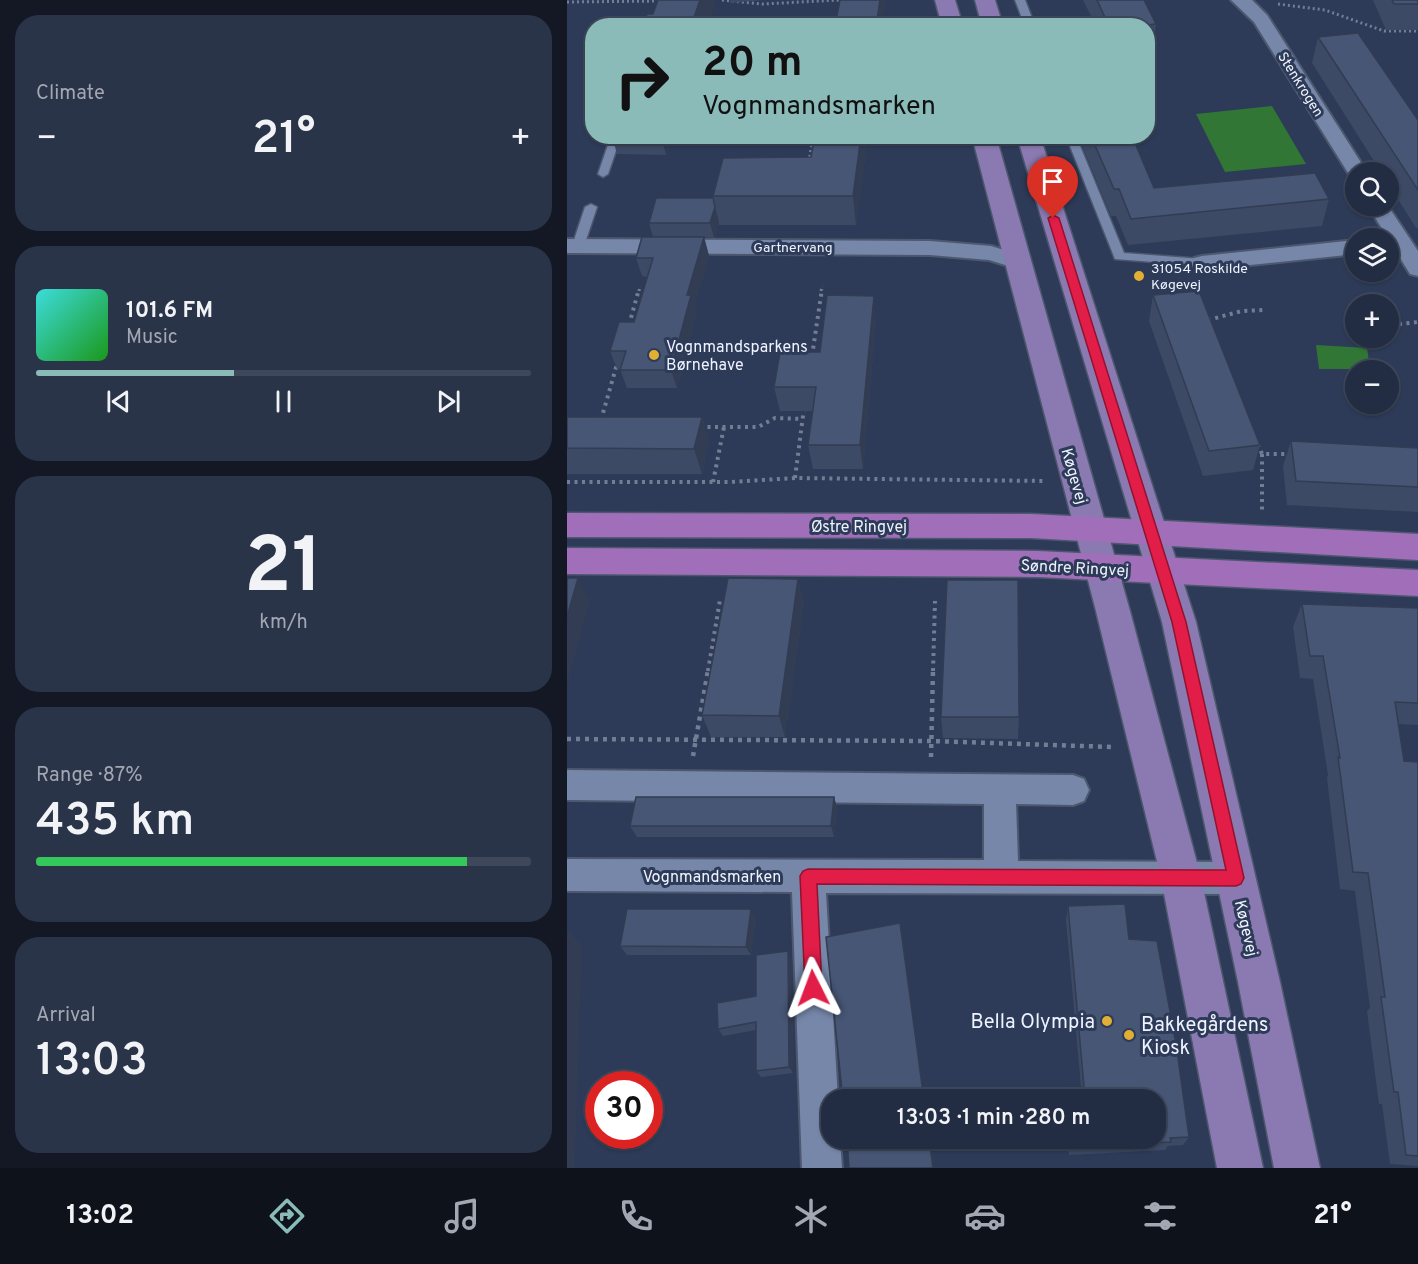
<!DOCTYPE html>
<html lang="en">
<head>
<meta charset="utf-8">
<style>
  :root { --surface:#222c42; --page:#2a3449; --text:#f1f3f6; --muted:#a2a7b2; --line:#3f485b; --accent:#8bbbb9 }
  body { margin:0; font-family:Overpass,sans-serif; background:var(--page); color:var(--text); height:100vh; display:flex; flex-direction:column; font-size:22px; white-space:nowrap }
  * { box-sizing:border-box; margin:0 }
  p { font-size:20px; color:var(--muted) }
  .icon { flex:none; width:33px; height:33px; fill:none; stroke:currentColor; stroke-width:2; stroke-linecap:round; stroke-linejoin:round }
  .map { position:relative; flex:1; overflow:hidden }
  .panel { display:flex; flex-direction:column; gap:15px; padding:15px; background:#131824; width:567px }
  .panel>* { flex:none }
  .hud { position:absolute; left:18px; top:18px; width:570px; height:126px; border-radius:24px; box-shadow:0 2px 4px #0004,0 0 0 2px var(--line); background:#8bbbb9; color:#111; overflow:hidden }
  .controls { position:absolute; left:778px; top:162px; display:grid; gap:12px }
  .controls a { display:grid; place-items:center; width:54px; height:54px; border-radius:50%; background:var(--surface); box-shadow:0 2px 4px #0004,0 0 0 2px var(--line); font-size:30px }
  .speed { position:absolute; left:18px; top:1071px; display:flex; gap:12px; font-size:30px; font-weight:700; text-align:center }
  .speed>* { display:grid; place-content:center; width:78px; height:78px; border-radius:50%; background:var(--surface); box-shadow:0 2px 4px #0004,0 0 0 2px var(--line); line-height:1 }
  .speed .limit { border:9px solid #d22; background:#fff; color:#111 }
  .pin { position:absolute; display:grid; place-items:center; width:51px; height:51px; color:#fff; margin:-62px -26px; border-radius:50% 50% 50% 0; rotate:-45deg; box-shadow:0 0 6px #0007 }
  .pin .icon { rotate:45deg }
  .me { position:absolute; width:66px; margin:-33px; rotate:357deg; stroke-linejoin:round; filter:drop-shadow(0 0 4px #0008) }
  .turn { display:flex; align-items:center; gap:21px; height:126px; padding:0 18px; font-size:27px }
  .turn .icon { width:78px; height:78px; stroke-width:2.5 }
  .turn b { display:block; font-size:42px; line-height:51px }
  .big { font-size:45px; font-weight:600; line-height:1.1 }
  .panel .card { flex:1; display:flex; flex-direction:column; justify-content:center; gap:9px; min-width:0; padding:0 21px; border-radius:24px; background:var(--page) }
  .panel .dial { align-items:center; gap:0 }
  .dial b { font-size:78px; line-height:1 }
  .song { display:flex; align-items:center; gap:18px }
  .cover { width:72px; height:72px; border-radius:9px; background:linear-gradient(135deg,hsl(180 70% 55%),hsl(120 70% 35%)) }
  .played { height:6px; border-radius:3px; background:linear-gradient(90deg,var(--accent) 40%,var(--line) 40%) }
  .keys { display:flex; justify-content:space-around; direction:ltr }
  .heat { display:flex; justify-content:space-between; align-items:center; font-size:33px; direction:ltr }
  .charge { height:9px; border-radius:4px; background:linear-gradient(90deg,#34c759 87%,var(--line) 0) }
  .trip { position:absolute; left:254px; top:1089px; width:345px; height:60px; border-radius:24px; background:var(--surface); box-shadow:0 2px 4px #0004,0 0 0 2px var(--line); font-weight:600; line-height:60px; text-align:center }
  .dock { display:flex; height:96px; justify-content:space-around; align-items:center; background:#0e121a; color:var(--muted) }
  .dock .icon { width:42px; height:42px }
  .dock .on { color:var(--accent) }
  .dock b { font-size:27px; color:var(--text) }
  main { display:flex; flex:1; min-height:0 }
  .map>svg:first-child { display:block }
</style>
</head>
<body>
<main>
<section class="panel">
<div class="card"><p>Climate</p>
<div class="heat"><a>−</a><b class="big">21°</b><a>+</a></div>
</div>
<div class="card">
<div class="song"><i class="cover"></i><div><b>101.6 FM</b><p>Music</p></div></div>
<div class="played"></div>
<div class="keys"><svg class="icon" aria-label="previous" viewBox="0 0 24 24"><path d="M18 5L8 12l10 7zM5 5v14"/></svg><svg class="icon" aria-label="pause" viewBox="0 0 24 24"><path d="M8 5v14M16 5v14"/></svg><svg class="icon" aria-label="next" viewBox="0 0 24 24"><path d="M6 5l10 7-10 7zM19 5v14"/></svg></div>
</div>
<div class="card dial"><b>21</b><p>km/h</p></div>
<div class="card"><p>Range · 87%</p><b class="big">435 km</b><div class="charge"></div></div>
<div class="card"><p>Arrival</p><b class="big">13:03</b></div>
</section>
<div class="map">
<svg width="851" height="1168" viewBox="0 0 851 1168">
  <rect width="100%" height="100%" fill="#2d3b58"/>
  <path fill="#327636" d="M705 106 739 164 658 172 629 114Z
    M749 345 800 348 803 369H752Z"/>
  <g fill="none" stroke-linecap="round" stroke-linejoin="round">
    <defs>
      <path id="lane" d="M448 0H458L468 26H458Z
        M44 136H54L41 174 36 177 31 174Z
        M499 136H509L557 253 635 259 641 263 639 266 548 259Z
        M24 204 30 207 17 246 11 250 7 249 5 246 18 207Z"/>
      <path id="street" d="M664 0H685L700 15 800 172H789V178L783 176 687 22Z
        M801 206H821L851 251V276L843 274Z
        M0 239 363 241 424 246 459 257 462 262 459 267 451 269 422 260 363 255 0 253Z
        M789 240V254L635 270 627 268 624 263 627 258 635 256Z
        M0 770 506 775 517 779 522 790 517 801 506 805 449 804 451 861 669 862 681 866 686 878 681 890 669 894 259 893 271 1100H264V1138H273L275 1168H235L225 892 0 891V859L417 860V804L0 800Z"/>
      <path id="secondary" d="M368 0H388L396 26H375Z
        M408 0H428L436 26H415Z
        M405 136H429L563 611 634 878 696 1168H650L594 878 529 611Z
        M450 136H473L629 622 713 982 753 1168H707L671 982 595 622Z"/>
      <path id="primary" d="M0 513 464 514 851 534V560L464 538 0 537Z
        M0 548 471 551 851 570V596L471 577 0 574Z"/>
    </defs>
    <use href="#lane" stroke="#4d586f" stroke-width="3"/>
    <use href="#street" stroke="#4d586f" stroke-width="4"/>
    <use href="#secondary" stroke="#4d586f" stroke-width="3"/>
    <use href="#primary" stroke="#4d586f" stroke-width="3"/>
    <path stroke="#737e95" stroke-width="3" stroke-dasharray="2 3" stroke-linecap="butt" d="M155 0 195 4 273 0
      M0 2 95 1
      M711 4 758 10 817 31H851
      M242 162 246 136
      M72 291 73 286
      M254 291 255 286"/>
    <path stroke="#737e95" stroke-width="4" stroke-dasharray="3 4.5" stroke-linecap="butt" d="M641 320 675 311 696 310
      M832 324 851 322
      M62 325 72 289
      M245 356 255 289
      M34 420 50 364
      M133 427H191L208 418 235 419
      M691 444 695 454H725
      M695 454V511
      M228 478 237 408
      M0 482H163L228 478 479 481
      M146 482 157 427
      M141 671 153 600
      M366 671 368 601"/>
    <path stroke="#737e95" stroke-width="4.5" stroke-dasharray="4 5" stroke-linecap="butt" d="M0 739 364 741 545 747
      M126 756 141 670
      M364 757 366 670"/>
    <use href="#lane" fill="#7687a9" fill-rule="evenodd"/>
    <use href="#street" fill="#7687a9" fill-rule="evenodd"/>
    <use href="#secondary" fill="#8b7ab1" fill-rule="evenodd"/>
    <use href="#primary" fill="#a16eb9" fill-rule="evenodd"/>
  </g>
  <path fill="#3d4a65" d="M163 0H196L163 3Z
    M516 0H577L589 24 586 48H580V26H529Z
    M806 0H851V30H819Z
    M751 37 851 120V228H849L822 185V172H814L745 63Z
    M45 136H105L99 155 50 154Z
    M248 136H301L289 225H152V222L147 238 137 237 142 256 127 307 129 314 110 388H60L53 369H50L43 351 67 322 80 277 75 276 69 258 86 237 82 223 146 198V196L244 157Z
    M511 136H565L587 188 762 199 755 226 561 245 549 216H544Z
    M586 295 693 445 686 470 636 476 582 321Z
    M309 321 296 469H246L241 445 246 411H213L207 387 253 352Z
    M0 417H135L142 442 135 474H0Z
    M724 441 851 448V512L720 505 716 466Z
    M231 579 237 602 218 737H144L135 715Z
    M735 604 851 608V725L831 724 837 761 851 762V1166L823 1164 815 1104H812L800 1011 803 1008 788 891 773 889 760 778 761 775 746 679 733 678 726 627Z
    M374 717H452L451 739 376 738Z
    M267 797 270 808 267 837H70L63 826Z
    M501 906 562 939 622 1137 616 1145 601 1146 598 1150 502 1155 500 1138H588V1100H497L499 1088 514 1087 499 920Z
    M189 919 184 955H60L53 946Z
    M225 960 226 1073 194 1077 189 1071V1030L156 1036 151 1029 189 996Z"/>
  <path fill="#323c52" d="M133 0H148L149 3 141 26H124Z
    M313 0H319L315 26H309Z
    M94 136H105L99 155Z
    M294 136H301L289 225 286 196Z
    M148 207 152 222 147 238 143 223Z
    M137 237 142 256 127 307 129 314 110 388 104 370 120 295Z
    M307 296 309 321 296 469 293 445Z
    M135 417 142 442 135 474 127 449Z
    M11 578 23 602 0 686V617Z
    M231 579 237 602 218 737 212 716Z
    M267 797 270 808 267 837 264 826Z
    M184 909 189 919 184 955 179 947Z
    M333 923 337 945 358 1100H357Z
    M0 929 15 945 8 1168H0Z
    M221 951 225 960 226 1073 222 1067Z
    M362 1138H364L368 1168H366Z"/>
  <path fill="#475675" stroke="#323c52" stroke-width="1.5" d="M91 0H133L124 26H76L80 14H86Z
    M273 0H313L309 26H268Z
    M530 0H577L589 24 570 26H542Z
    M825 0H851V4H827Z
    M516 20 519 26H482L480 22Z
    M791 33 851 120V190L751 37Z
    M248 136H294L286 196H146L156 158 244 157Z
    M524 136H565L587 188 748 173 762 199 564 219 552 189H547Z
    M89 198H146L148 207 143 223H82Z
    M75 237H137L120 295H124L104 370H53L59 351H43L52 322H67L86 258H69Z
    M632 291 693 445 642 451 586 295Z
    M260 295 307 296 293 445H241L249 387H207L213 352H253Z
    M0 417H135L127 449 0 448Z
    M724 441 851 448V487L729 481Z
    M0 578H11L0 617Z
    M161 578 231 579 212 716 135 715Z
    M380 580H451L452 717H374Z
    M735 604 851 608V703L828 702 837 761 851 762V1156L839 1155 831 1092H827L814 997H818L801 873 786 872 771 757 773 758 756 656H743Z
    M69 797H267L264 826H63Z
    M558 904 562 939 590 941 609 1044 622 1137 603 1138 604 1142 504 1147 503 1138H588V1100H500L499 1088 517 1087 501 906Z
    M60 909H184L179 947 53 946Z
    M333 923 357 1100H276L259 937Z
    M221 951 222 1067 189 1071V1022L151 1029 150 1003 189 996V955Z
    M280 1138H362L366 1168H282Z"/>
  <path fill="#e11d48" stroke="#92132f" stroke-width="1.5" d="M486 215 492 218 619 622 677 878 674 884 669 886 250 884 255 988 253 995 246 997 240 995 238 988 233 876 236 871 241 869 659 870 605 622 481 218Z"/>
  <g fill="#e2af34" stroke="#2d3b58" stroke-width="2">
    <circle cx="572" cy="276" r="6"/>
    <circle cx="87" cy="355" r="6"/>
    <circle cx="540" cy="1021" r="6"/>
    <circle cx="562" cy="1035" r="6"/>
  </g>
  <g text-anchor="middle" stroke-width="6" stroke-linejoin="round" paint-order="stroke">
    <g font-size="14" fill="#eef3ff" stroke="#2d3b58">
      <text transform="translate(734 84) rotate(58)" y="5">Stenkrogen</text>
      <text x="226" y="252">Gartnervang</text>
    </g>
    <g font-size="14" fill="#eef3ff" stroke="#2d3b58" text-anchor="start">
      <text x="584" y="273">31054 Roskilde<tspan x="584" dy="16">Køgevej</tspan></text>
    </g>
    <g font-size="16" fill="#eef3ff" stroke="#2d3b58" text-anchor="start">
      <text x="99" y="352">Vognmandsparkens<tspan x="99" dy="18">Børnehave</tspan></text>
    </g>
    <g font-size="16" fill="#eef3ff" stroke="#2d3b58">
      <text transform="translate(508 476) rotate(74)" y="6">Køgevej</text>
      <text x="292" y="532">Østre Ringvej</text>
      <text transform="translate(508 567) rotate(3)" y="6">Søndre Ringvej</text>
      <text x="145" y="882">Vognmandsmarken</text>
      <text transform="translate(680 928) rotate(77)" y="6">Køgevej</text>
    </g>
    <g font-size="20" fill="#eef3ff" stroke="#2d3b58" text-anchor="end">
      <text x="528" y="1028">Bella Olympia</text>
      <text x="574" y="1031" text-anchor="start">Bakkegårdens<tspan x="574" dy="23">Kiosk</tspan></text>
    </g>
  </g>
</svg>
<div class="controls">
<a><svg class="icon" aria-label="search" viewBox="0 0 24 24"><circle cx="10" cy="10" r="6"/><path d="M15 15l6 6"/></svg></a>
<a><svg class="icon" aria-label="layers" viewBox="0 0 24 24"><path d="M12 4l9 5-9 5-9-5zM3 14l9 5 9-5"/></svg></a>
<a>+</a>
<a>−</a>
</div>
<div class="speed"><div class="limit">30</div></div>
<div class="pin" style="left:486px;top:218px;background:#d93025"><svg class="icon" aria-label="arrive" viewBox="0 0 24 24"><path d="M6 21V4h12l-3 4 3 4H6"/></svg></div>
<svg class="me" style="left:246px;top:988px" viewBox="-20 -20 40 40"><path d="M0-17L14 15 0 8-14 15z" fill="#e11d48" stroke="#fff" stroke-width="4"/></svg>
<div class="trip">13:03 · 1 min · 280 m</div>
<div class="hud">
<div class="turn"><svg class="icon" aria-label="right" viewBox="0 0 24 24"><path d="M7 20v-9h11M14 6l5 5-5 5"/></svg><div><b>20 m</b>Vognmandsmarken</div></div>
</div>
</div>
</main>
<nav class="dock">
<b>13:02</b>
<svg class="icon on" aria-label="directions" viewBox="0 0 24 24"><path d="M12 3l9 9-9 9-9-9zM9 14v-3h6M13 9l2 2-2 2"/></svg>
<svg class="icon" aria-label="music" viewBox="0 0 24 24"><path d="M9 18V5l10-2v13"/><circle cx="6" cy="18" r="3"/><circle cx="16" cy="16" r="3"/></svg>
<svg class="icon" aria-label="phone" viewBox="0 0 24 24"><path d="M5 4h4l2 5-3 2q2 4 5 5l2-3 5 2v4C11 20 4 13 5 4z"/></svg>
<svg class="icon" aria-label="climate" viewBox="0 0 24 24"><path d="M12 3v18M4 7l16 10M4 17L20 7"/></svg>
<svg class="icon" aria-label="car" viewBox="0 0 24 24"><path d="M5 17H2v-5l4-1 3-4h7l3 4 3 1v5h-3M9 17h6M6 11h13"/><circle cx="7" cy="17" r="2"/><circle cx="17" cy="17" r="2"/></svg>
<svg class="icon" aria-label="filters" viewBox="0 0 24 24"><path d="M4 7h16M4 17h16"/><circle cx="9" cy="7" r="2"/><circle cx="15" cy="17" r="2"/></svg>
<b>21°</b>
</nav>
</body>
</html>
